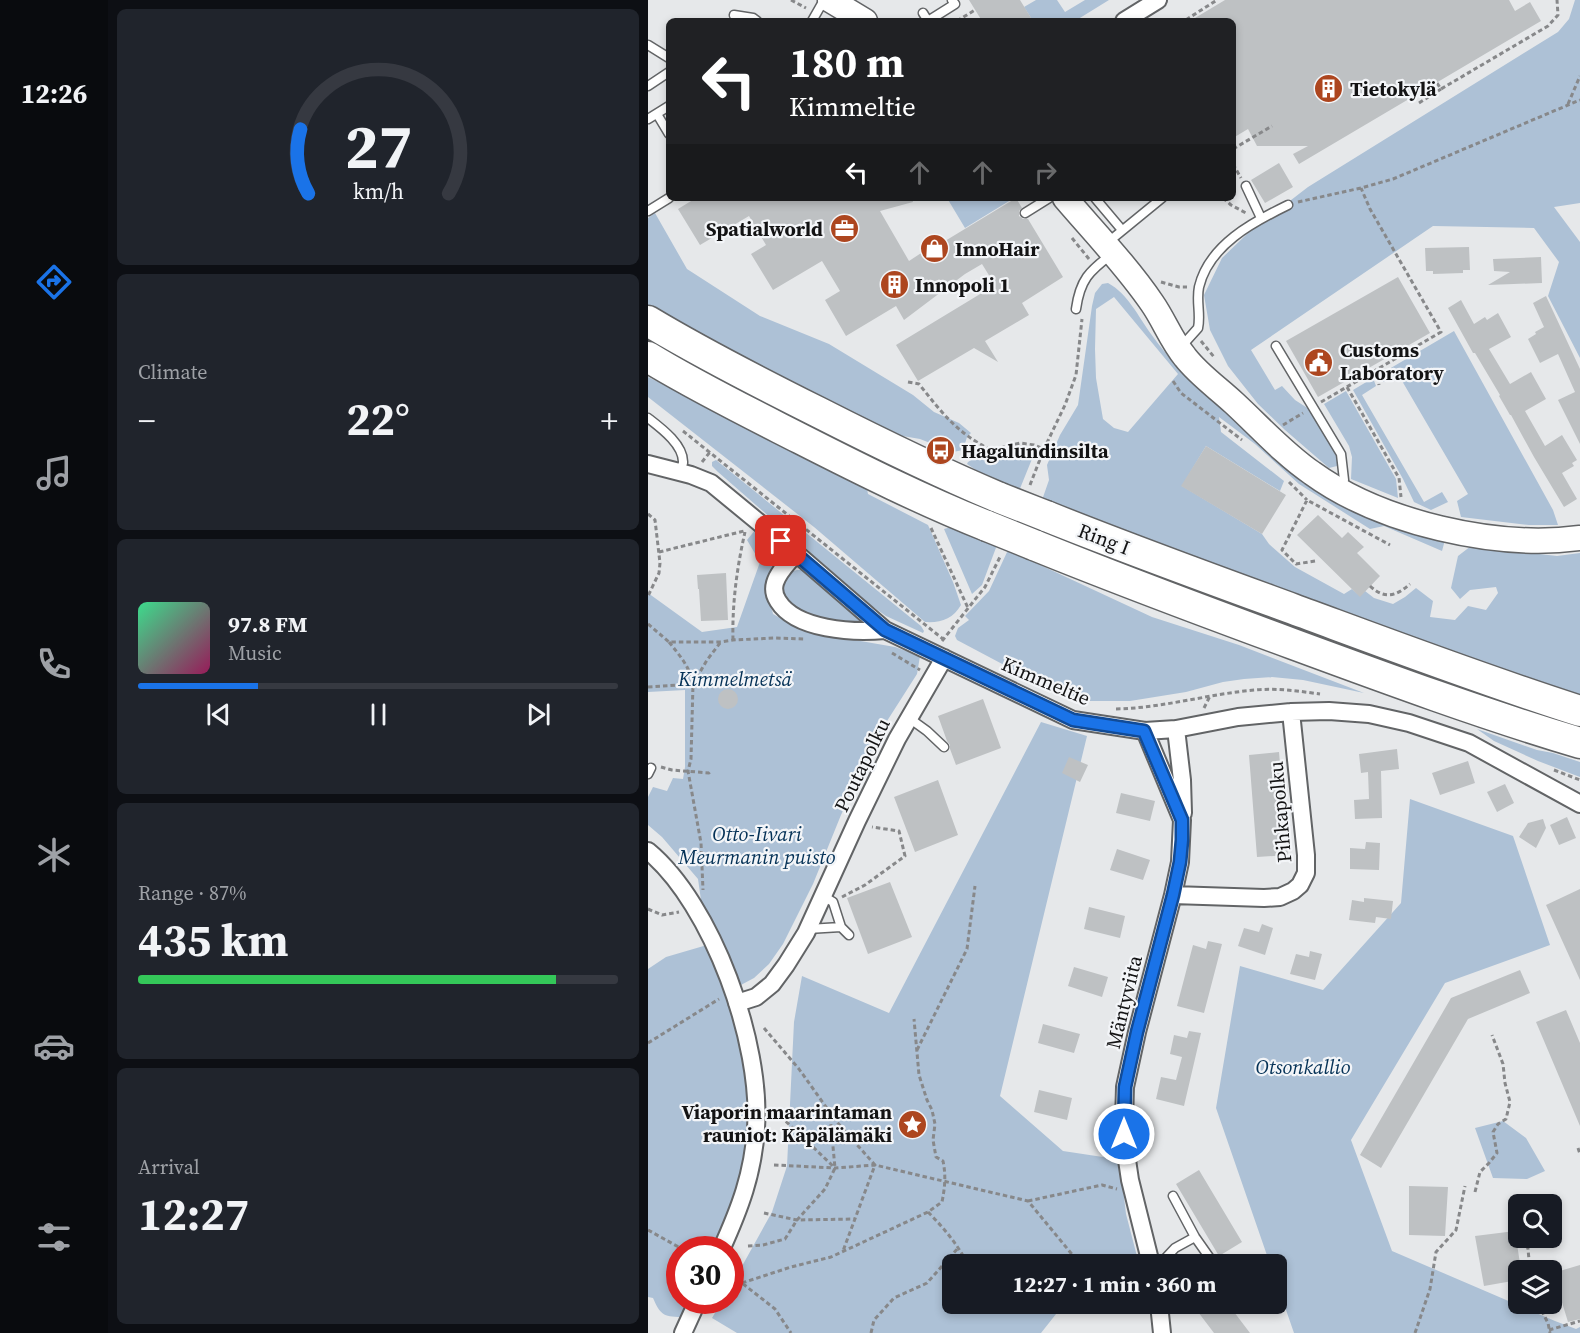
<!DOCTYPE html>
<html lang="en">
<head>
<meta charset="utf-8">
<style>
  :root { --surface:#171b24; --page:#20242c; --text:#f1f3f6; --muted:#9ea1a6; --line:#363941; --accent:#1a73e8 }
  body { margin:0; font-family:"Source Serif 4",serif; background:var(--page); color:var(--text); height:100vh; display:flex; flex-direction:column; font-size:22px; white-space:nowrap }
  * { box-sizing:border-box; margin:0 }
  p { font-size:20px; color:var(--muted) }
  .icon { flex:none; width:33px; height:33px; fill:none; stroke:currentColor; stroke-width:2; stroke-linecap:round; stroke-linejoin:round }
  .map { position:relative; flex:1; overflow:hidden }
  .details { display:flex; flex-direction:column; gap:9px; padding:9px; background:#0d0f14; width:540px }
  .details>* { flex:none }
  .top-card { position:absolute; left:18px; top:18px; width:570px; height:183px; border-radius:9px; box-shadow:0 3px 9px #0003; background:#202124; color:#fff; overflow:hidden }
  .buttons { position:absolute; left:860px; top:1194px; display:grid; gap:12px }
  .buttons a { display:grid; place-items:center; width:54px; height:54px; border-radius:9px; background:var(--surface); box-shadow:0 3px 9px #0003; font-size:30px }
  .speed { position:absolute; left:18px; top:1236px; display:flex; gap:12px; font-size:30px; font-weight:700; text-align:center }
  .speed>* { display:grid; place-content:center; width:78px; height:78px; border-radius:50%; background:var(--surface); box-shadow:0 3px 9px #0003; line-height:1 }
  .speed .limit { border:9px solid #d22; background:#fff; color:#111 }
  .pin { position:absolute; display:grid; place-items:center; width:51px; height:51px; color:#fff; margin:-26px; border-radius:12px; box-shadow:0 3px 9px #0006 }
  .me { position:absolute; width:66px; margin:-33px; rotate:0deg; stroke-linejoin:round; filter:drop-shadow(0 0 4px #0008) }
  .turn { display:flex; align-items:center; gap:21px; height:126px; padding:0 24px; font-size:27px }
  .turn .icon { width:78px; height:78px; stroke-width:2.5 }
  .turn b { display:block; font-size:42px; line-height:51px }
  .lanes { display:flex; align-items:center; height:57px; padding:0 24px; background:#0003; justify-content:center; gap:30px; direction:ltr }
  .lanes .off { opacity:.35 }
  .big { font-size:45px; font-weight:700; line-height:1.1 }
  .details .tile { flex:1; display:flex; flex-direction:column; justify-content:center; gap:9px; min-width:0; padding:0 21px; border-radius:9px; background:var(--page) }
  .details .dial { align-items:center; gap:0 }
  .dial svg { height:156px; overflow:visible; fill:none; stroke:var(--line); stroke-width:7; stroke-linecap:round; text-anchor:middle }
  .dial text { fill:var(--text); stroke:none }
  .song { display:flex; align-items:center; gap:18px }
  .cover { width:72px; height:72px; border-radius:9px; background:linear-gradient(135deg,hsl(150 70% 55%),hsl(330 70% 35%)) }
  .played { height:6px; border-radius:3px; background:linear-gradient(90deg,var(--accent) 25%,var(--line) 25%) }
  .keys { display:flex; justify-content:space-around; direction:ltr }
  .heat { display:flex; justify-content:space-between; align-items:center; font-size:33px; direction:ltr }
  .charge { height:9px; border-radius:4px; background:linear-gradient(90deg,#34c759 87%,var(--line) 0) }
  .trip { position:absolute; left:294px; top:1254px; width:345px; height:60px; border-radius:9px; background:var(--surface); box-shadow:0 3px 9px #0003; font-weight:700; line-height:60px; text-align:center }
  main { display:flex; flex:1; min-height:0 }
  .tab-bar { display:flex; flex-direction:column; width:108px; justify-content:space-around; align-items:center; background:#090b0e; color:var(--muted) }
  .tab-bar .icon { width:42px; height:42px }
  .tab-bar .on { color:var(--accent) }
  .tab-bar b { font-size:27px; color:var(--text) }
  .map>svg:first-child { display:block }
</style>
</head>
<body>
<main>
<nav class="tab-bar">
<b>12:26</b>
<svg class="icon on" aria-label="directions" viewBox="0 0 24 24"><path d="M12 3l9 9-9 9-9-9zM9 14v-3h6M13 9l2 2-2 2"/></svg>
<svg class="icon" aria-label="music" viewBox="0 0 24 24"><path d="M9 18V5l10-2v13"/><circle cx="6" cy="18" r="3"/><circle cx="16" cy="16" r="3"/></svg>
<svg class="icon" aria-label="phone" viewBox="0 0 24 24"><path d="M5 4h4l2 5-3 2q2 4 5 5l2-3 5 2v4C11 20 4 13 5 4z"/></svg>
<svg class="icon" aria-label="climate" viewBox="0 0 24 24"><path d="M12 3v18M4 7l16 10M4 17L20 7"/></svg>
<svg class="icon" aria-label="car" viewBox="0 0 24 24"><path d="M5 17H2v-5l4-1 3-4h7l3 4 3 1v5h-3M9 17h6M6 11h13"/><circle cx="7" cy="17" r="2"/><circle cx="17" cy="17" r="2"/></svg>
<svg class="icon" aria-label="filters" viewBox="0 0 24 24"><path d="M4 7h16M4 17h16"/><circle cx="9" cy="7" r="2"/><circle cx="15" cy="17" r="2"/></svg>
</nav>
<section class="details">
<div class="tile dial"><svg viewBox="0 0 100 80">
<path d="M14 69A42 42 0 1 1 86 69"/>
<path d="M14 69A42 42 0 0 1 10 36" stroke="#1a73e8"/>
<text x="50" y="56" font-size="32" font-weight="700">27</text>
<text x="50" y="72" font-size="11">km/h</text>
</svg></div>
<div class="tile"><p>Climate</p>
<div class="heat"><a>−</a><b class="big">22°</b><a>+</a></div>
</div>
<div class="tile">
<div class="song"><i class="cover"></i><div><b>97.8 FM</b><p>Music</p></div></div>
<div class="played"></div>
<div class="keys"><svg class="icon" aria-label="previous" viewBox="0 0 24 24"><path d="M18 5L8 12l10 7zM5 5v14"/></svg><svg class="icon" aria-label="pause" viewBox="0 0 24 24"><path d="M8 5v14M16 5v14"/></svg><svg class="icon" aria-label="next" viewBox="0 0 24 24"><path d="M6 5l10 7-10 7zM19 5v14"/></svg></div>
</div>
<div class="tile"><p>Range · 87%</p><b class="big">435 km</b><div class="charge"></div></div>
<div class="tile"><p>Arrival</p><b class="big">12:27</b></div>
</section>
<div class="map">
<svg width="932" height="1333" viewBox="0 0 932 1333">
  <rect width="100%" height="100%" fill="#e6e8ea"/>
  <path fill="#adc1d6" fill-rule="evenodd" d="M388 0H409L417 12 437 0H461L427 21H385L376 7Z
    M927 0H932V203L906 207 932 242V358L900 296 911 262 886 228 785 226 603 350 627 390 634 386 647 400 661 409 691 456V464L689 466 681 468 637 430 610 404 580 366 562 330 556 295 574 258 599 234 660 187 910 32 921 19Z
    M299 198H366L317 228Z
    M7 213 39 269 112 316 181 344 265 395 286 412 311 423 323 433 319 437 315 450 305 452 272 439 226 431 0 307V218Z
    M460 283C480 294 490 316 503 334 512 347 523 359 533 371L538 369 606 434 797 540 794 551 736 526 722 529 651 484 607 444 571 417 573 432 636 481 632 491 558 446 534 486 614 534 621 544 647 567 696 594 704 589 712 596 717 591 726 598 745 604 757 597 768 588 785 601 782 617 807 620 820 606 838 610 850 593 848 587 822 590 812 599 803 588 810 556 823 546 909 556 932 553V696L856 672 393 503 401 480 399 465 412 435 430 405 444 306 447 293 454 284ZM466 297 530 374 480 432 466 428 455 419 448 378 447 349 448 309Z
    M806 331 905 510 910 525H881L813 517 809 501 820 494 750 374 735 382 736 372Z
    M0 377 120 435 219 489 220 494 280 525 305 582 313 605C305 619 293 623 277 622L166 527 0 397Z
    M725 378 728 386 714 395 776 502 794 492 800 502 783 510 766 502 755 479 705 390Z
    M698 391 748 479 750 498 703 479 704 457 701 446 676 404Z
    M380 450 385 451 386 454 371 491 340 478 319 464 320 462 325 459Z
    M68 460 273 626 276 631 275 633 238 616 224 606 70 472 64 466V462Z
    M303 527 349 545 334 585 324 594 296 529Z
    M108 529 134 553C130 566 115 581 118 595 119 602 124 607 125 614L155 631 247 647 272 656 269 674 232 732 193 815 165 884 135 944 121 964 106 978 91 986 50 903 53 900 50 879 14 837 0 825V797L5 787 19 791 25 778 35 779 37 767V690L0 692V593L54 632 89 627 112 562 99 540Z
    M360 550 504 617 591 645 716 693 655 680 624 677 596 679 575 682 538 692 482 701H433L413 693 358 666 309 640 307 636 310 628 321 620 317 616 341 591Z
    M149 570H155L216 621 213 628 151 614 139 600 136 592V583L139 576 142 572Z
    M393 722 439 736 352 1096 415 1151 468 1159 473 1172 478 1214 491 1264H304V1304H416L393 1333H89L64 1318 74 1301 82 1300 83 1286 124 1212 139 1166 146 1022 154 976 241 1013Z
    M829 729 889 750 905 753 932 762V777L890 761 846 741Z
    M762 799 865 836 902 945 797 983 703 1140 744 1251 907 1321 928 1329 932 1327V1333H646L629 1284 628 1264H622L568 1108 592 966 675 990 753 903Z
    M59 945C91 1023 116 1110 88 1194 82 1213 73 1231 66 1249L32 1250V1300L41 1301 33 1317C15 1317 12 1314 5 1298L0 1297V969L18 957Z
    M855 1121 878 1138 897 1171 879 1179 845 1178 827 1128Z"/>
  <path fill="#bec1c3" d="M321 0H372L385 21H334Z
    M577 0H861L867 11 882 2 893 21 651 164 645 154 660 146H609L600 129 585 138V21H542Z
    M631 163 645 187 617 203 603 180Z
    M48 198H264L265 202 232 211 261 261 296 238 297 241 368 198 374 208 371 211V216L375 219H380L415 277 374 303 381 315 337 341 350 362 326 348 270 381 248 345 347 285 334 264 317 274 256 320 248 306 198 336 177 300 192 291 174 261 125 290 103 254 118 245 101 216 52 245 30 209Z
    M821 247 822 270H815V273L785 274V271H778L777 248Z
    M893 257 894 283 840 285 862 272 846 271 845 259Z
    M750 277 782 333 670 397 638 341Z
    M898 296 932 369V444L910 400 927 392 910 354 892 363 880 339 888 334 887 332 896 327 885 303Z
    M813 300 826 324 837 317 839 320 850 313 863 337 841 349 862 384 883 372 898 399 877 411 897 446 914 435 929 460 924 463 926 466 914 473 929 499 916 507 886 457 863 415H862L851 396 852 395 827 353H825L800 308Z
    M558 446 638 495 614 534 533 486Z
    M670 515 694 538 700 532 716 547 709 553 732 576 712 597 649 535Z
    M78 573 80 620 53 621 51 589H50L49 575Z
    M70 699a10 10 0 1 1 20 0a10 10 0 1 1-20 0Z
    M335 699 353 748 308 765 302 749V745L299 741 290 716Z
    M749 749 751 769 733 771 734 818 707 819 706 800 721 799 720 772 713 773 711 754Z
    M631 752 637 822H633V840H638L640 855 609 857 601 755Z
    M421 757 440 765 432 782 414 773Z
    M820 761 827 783 792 795 784 773Z
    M290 780 310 835 267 852 246 797Z
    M857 784 866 803 849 812 839 792Z
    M473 793 507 801 502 821 468 813Z
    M919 817 928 838 911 845 902 825Z
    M895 819 898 828 888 848 871 837 880 823Z
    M718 842 732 843 731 870 702 869V848L717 849Z
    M469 849 502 860 495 880 462 870Z
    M242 882 264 937 220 954 199 898Z
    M932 889V980L898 905Z
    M716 898 745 901 743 919 728 917 727 923 701 920 704 900 716 902Z
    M441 907 477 916 472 938 436 929Z
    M614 924 625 928 617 955 590 946 596 928 611 932Z
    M560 941 574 944 556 1013 529 1006 545 945 558 949Z
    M662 951 674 954 667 980 642 974 648 954 661 957Z
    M426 967 460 977 454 997 420 986Z
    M872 970 882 993 820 1019 733 1168 712 1155 803 998Z
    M918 1010 932 1043V1126L888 1022Z
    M395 1024 432 1034 426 1053 390 1043Z
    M541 1031 553 1033 536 1106 508 1099 513 1077 528 1080 534 1057 522 1054 526 1035 539 1038Z
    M391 1090 424 1098 419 1120 386 1112Z
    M551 1170 594 1242 571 1256 528 1184Z
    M761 1186 800 1187 797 1236 761 1235Z
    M867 1231 873 1270H870V1280L836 1286 827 1236Z
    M932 1265V1319L920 1322 905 1273Z
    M544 1304H580L602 1333H566Z"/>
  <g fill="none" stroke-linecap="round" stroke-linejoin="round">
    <defs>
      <path id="lane" d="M275 13 280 21
        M86 15 105 18 109 21
        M164 21 176 0
        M280 21 307 4 304 0
        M0 45 21 58
        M0 86 21 72
        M9 114 21 134
        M0 119 21 106
        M598 186 613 218
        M447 198 474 230
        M0 211 21 198
        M377 213 401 198
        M459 243 514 198
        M428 309C432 280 441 271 464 254
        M628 346 693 454 696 480 692 487
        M532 348 550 328C553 315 548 301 551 287 561 245 605 222 640 205
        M0 418C13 428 36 445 35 463 34 466 33 469 32 472
        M261 718 279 731 296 747
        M0 774 3 768
        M175 896 185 902 193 927 201 935
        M160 929 193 927
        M525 1196 547 1237 566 1264
        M512 1264 527 1248 547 1237
        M495 1304 511 1309
        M593 1304 594 1305"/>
      <path id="street" d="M476 21 510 0
        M0 464 43 475 63 483 148 553 237 630 425 720 497 731 528 729 590 717 643 712 681 711 721 714 761 723 821 743 932 804
        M148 553C141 562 130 572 127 583 125 590 126 595 130 601 148 630 205 633 237 630
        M528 729 534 780 535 813
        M497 731 534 820 532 862 525 895 489 1032 477 1087 476 1122 479 1160 482 1180 503 1264
        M0 851C65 905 114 1044 108 1128 105 1174 92 1208 73 1250
        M525 895 616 898 632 897 645 891 652 885 658 873V855L643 712
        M89 1003 108 997 124 984 138 965 158 933 209 821 249 739 296 658
        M511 1304 514 1333
        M35 1333 50 1300"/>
      <path id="secondary" d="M182 0 217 21
        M417 198C446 232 478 265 504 303 516 320 523 340 537 357 551 375 570 388 586 403 612 427 635 453 664 473 733 523 848 549 932 538"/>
      <path id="highway" d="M0 321C55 354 112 383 170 412 229 442 290 472 352 498
        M0 357C49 387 102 413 153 439 214 470 276 501 339 526
        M398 516C480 549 563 579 645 609 740 644 835 680 932 711
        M386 545C472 580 558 612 645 644 740 679 835 714 932 743"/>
    </defs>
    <use href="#lane" stroke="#626466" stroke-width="11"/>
    <use href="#street" stroke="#626466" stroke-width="20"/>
    <use href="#secondary" stroke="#626466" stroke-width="27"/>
    <use href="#highway" stroke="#626466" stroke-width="33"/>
    <path stroke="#87888a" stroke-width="3" stroke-dasharray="4.5 3" stroke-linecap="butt" d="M143 0 158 8
      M309 21 327 10
      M531 21H536L569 0
      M789 83 793 89 900 26 910 15 909 0
      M771 103 793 89
      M920 104 932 76
      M585 149 624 126
      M585 164 593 178
      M575 198 583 205 598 213
      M650 202 713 188 745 179 932 100
      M424 238 441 259
      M513 282 531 287H539
      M553 341 566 357
      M729 369 731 385
      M525 381 533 393 594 440
      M260 382 271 384C294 413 309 433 343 450
      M699 387 751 478 753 497
      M673 402 793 332 722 209 713 188
      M635 425 655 413
      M35 431 295 639
      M316 457 372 443 386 445 396 449
      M54 462 62 452
      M641 482 659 500
      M382 485 396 449 417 405 428 375 434 319
      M0 514 7 520 12 563 11 573 0 596
      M283 528 320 608
      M11 552 96 531
      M667 561 648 564 634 550 659 500 742 545
      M722 586C737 600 748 596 762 584
      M0 624 21 642H73L85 640 127 638 156 639
      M85 640C84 604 89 567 97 532
      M294 641 337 587 353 555
      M21 642C32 656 42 667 45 684L43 759 40 771 53 843 55 890
      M244 653 272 670
      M0 687 45 684 59 660 72 643
      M556 708 562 696
      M468 709C515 708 560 694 607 690 629 688 650 691 672 694
      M13 767 24 770 61 773 62 772
      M906 770 932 780
      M194 897 217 885 257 856 251 831 224 827
      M0 909 14 915 31 912
      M116 1028 151 1069 188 1121 227 1165 195 1251
      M0 1043 71 999
      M269 1050 319 949 327 886
      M127 1111 186 1167
      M930 1148 932 1154
      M126 1165 187 1168 227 1165 380 1201 432 1264
      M827 1192 832 1172 841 1163 849 1153 845 1132 850 1124 858 1119 862 1102 857 1083 855 1064 844 1035
      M380 1201 454 1185 469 1189
      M280 1212C296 1228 309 1244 320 1264
      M116 1213 149 1220 206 1219
      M0 1230 36 1250
      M877 1238 880 1249 882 1270
      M100 1246 115 1245 137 1239 149 1220 177 1189 187 1168 182 1115
      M82 1276 94 1283 127 1309 143 1333
      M94 1283 143 1267 183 1257 280 1212 294 1202C297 1187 298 1175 295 1161L288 1157 285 1140 287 1124 284 1110 279 1100 271 1075 266 1019
      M890 1304 900 1323 902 1333
      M901 1330 932 1321
      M223 1333 226 1320 246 1298 279 1283 311 1247
      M767 1333 782 1289 788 1252 808 1230 817 1186"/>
    <use href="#lane" stroke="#fff" stroke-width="8"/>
    <use href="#street" stroke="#fff" stroke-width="16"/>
    <use href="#secondary" stroke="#fff" stroke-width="24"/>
    <use href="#highway" stroke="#fff" stroke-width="30"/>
    <defs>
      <path id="highway-bridge" d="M352 498 398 516
        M339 526 386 545"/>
    </defs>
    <use href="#highway-bridge" stroke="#626466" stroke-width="33" stroke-linecap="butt"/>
    <use href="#highway-bridge" stroke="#fff" stroke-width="30"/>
  </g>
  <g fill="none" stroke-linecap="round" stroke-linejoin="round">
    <defs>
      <path id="route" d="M133 541 237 630 425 720 496 731 534 820V840L532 862 525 895 489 1032 477 1087 476 1134"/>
    </defs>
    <use href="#route" stroke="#114b97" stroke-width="15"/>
    <use href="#route" stroke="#1a73e8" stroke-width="10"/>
  </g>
  <defs>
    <symbol id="building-disc" viewBox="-11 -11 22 22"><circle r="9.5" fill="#ad461f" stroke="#f3f5f8"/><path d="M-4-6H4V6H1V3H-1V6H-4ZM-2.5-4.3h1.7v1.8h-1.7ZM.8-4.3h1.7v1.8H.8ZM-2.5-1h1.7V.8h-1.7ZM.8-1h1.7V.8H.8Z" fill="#fff"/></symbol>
    <symbol id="office-disc" viewBox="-11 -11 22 22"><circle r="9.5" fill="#ad461f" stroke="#f3f5f8"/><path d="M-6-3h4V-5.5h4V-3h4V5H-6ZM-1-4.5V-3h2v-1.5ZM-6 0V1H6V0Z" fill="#fff"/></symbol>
    <symbol id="shop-disc" viewBox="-11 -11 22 22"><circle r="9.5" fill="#ad461f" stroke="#f3f5f8"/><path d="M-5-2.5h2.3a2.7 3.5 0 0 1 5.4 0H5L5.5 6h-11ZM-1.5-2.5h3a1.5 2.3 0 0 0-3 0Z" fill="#fff"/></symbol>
    <symbol id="civic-disc" viewBox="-11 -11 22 22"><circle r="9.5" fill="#ad461f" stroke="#f3f5f8"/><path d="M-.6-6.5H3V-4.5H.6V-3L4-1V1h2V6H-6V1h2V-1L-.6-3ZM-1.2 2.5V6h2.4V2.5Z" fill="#fff"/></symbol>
    <symbol id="bus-disc" viewBox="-11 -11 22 22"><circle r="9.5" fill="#ad461f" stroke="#f3f5f8"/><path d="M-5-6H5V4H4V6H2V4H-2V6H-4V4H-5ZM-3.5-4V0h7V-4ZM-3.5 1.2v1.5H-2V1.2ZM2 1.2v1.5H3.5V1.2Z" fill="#fff"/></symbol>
    <symbol id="sight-disc" viewBox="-11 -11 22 22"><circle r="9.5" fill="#ad461f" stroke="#f3f5f8"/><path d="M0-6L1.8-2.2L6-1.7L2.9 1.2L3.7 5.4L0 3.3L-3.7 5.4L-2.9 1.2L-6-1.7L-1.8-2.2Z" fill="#fff"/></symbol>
  </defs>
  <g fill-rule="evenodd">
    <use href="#building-disc" x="664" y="72" width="33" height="33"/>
    <use href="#office-disc" x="180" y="212" width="33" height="33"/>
    <use href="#shop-disc" x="270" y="232" width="33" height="33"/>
    <use href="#building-disc" x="230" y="268" width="33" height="33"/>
    <use href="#civic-disc" x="654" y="346" width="33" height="33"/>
    <use href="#bus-disc" x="276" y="434" width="33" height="33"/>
    <use href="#sight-disc" x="248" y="1108" width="33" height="33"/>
  </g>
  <g text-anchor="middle" stroke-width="4.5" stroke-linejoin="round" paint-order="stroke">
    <g font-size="20" font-weight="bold" fill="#131314" stroke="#f3f5f8" text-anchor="start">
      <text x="702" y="96">Tietokylä</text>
      <text x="175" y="236" text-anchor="end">Spatialworld</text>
      <text x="307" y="256">InnoHair</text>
      <text x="267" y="292">Innopoli 1</text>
      <text x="692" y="357">Customs<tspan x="692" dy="23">Laboratory</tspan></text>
      <text x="313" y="458">Hagalundinsilta</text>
      <text x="244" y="1119" text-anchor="end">Viaporin maarintaman<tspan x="244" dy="23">rauniot: Käpälämäki</tspan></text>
    </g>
    <g font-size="20" fill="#131314" stroke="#f3f5f8">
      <text transform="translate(456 539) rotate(21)" y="7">Ring I</text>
      <text transform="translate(398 681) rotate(23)" y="7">Kimmeltie</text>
      <text transform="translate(214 765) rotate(-64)" y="7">Poutapolku</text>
      <text transform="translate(632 812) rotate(-95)" y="7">Pihkapolku</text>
      <text transform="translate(476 1002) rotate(-76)" y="7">Mäntyviita</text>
    </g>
    <g font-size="20" font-style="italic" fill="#043156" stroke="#f3f5f8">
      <text x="87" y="686">Kimmelmetsä</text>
      <text x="109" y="841">Otto-Iivari<tspan x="109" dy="23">Meurmanin puisto</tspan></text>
      <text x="655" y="1074">Otsonkallio</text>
    </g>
  </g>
</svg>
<div class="buttons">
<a><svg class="icon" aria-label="search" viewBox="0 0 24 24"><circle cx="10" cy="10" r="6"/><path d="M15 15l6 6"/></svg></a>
<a><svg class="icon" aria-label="layers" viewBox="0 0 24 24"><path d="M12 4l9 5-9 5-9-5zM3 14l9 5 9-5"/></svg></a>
</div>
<div class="speed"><div class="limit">30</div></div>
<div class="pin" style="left:133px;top:541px;background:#d93025"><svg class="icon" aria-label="arrive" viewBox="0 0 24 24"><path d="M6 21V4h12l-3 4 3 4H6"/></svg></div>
<svg class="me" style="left:476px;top:1134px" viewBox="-20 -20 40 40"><circle r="17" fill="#1a73e8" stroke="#fff" stroke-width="3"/><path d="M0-11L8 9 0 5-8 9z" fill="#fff"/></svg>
<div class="trip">12:27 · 1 min · 360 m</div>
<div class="top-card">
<div class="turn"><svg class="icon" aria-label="left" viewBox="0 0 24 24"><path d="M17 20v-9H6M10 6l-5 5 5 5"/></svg><div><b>180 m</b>Kimmeltie</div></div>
<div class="lanes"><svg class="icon" aria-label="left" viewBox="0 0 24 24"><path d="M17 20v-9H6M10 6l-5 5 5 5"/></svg><svg class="icon off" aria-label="ahead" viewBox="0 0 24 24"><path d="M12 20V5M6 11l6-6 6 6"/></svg><svg class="icon off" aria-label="ahead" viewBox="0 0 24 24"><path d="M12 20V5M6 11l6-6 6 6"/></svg><svg class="icon off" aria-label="right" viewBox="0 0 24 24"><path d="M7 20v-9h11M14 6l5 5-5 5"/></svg></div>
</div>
</div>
</main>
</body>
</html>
